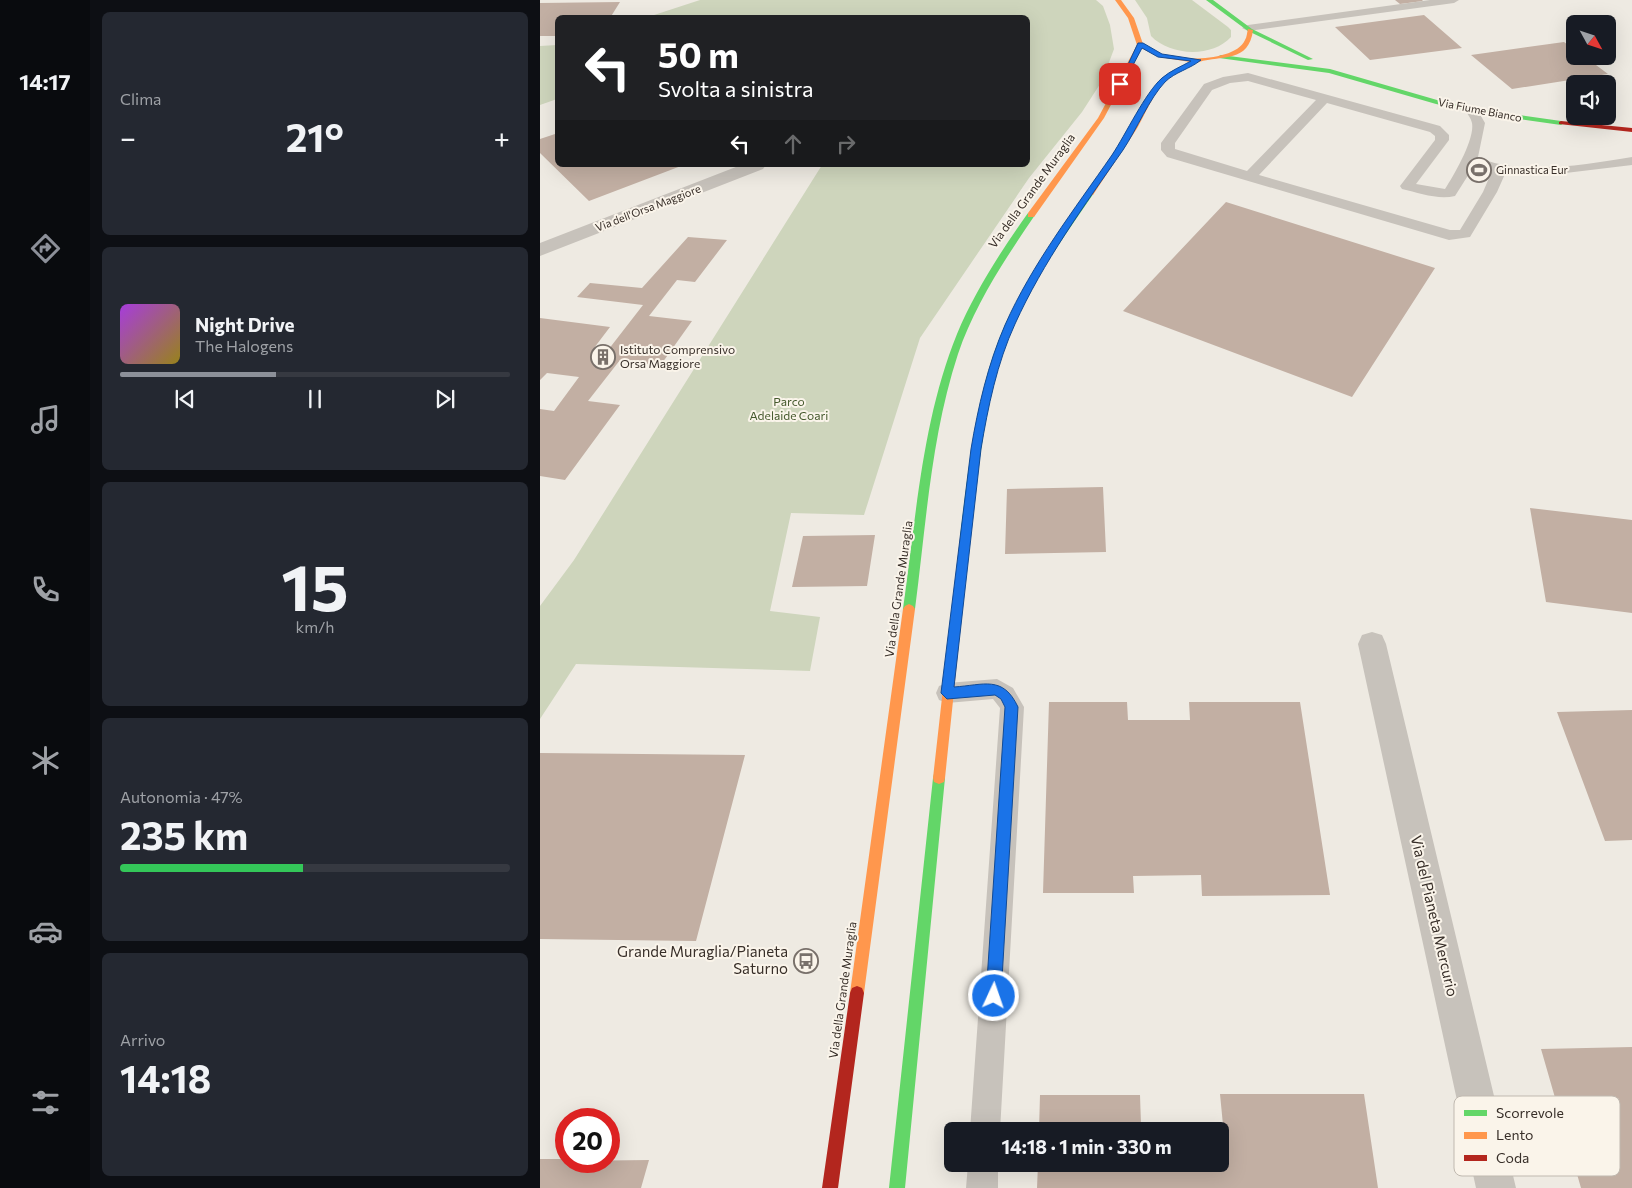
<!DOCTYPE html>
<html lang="it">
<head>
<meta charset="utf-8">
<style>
  :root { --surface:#171b24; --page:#242831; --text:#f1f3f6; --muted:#9ea1a6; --line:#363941; --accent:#8c9099 }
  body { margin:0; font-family:Commissioner,sans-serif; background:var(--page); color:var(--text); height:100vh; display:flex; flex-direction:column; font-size:19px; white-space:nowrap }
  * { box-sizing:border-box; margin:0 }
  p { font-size:16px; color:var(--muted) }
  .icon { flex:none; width:28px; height:28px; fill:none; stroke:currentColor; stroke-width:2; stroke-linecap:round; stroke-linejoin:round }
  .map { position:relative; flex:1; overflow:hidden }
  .details { display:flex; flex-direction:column; gap:12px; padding:12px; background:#0d0f14; width:450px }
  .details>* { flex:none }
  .guide { position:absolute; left:15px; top:15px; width:475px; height:152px; border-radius:8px; box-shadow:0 5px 20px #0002; background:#202124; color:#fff; overflow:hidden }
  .needle { width:32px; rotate:130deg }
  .buttons { position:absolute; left:1026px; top:15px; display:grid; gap:10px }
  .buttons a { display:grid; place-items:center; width:50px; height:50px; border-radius:8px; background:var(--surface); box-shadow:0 5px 20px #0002; font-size:25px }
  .speed { position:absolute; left:15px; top:1108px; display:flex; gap:10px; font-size:25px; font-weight:700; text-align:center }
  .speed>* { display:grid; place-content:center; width:65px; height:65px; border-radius:50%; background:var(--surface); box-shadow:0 5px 20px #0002; line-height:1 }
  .speed .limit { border:8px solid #d22; background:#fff; color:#111 }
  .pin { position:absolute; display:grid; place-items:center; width:42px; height:42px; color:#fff; margin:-21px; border-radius:10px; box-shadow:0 2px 8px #0006 }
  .me { position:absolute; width:55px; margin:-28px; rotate:3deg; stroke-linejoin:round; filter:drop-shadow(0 0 4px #0008) }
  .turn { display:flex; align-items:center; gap:18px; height:105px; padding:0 20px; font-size:22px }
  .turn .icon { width:65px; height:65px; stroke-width:2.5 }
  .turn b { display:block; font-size:35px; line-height:42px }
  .lanes { display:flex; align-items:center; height:48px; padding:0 20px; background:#0003; justify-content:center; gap:25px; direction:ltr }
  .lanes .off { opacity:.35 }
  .big { font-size:38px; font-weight:700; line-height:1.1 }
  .details .card { flex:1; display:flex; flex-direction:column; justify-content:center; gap:8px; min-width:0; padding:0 18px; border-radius:8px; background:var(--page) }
  .details .dial { align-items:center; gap:0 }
  .dial b { font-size:65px; line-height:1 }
  .song { display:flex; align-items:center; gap:15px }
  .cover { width:60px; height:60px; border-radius:8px; background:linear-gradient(135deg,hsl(280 70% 55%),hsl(50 70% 35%)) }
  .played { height:5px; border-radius:2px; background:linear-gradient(90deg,var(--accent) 40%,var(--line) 40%) }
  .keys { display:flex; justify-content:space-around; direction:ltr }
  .heat { display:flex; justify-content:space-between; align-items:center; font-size:28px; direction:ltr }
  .charge { height:8px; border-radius:4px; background:linear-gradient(90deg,#34c759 47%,var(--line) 0) }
  .trip { position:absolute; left:404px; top:1122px; width:285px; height:50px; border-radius:8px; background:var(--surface); box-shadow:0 5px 20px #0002; font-weight:700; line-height:50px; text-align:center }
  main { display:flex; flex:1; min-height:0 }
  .tabs { display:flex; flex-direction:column; width:90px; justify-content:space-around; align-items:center; background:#090b0e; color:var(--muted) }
  .tabs .icon { width:35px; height:35px }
  .tabs .current { color:var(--accent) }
  .tabs b { font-size:22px; color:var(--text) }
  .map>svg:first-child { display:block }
</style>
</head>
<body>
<main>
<nav class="tabs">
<b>14:17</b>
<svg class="icon current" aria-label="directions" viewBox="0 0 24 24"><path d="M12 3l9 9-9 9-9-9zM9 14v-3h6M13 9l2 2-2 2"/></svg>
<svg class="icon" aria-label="music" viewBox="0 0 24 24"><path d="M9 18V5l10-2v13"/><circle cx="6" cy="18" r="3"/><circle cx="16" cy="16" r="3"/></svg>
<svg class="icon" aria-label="phone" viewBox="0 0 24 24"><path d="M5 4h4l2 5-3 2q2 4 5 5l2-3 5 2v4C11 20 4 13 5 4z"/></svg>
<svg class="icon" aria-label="climate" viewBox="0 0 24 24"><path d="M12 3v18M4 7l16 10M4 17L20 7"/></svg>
<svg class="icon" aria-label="car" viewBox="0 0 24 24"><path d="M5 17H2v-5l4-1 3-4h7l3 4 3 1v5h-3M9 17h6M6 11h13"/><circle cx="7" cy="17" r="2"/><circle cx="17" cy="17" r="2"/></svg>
<svg class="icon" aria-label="filters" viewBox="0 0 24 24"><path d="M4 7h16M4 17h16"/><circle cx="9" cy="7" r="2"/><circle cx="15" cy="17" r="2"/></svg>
</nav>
<section class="details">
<div class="card"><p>Clima</p>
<div class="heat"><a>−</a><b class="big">21°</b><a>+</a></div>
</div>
<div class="card">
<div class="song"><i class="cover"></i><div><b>Night Drive</b><p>The Halogens</p></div></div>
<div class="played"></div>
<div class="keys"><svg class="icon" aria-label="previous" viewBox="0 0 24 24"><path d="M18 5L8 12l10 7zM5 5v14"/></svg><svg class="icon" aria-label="pause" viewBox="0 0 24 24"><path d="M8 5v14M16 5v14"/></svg><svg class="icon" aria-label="next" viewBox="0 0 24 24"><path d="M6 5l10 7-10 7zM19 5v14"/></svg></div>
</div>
<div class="card dial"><b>15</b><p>km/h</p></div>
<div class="card"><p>Autonomia · 47%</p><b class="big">235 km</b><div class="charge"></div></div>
<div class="card"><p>Arrivo</p><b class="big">14:18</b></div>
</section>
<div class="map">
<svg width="1092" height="1188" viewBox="0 0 1092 1188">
  <rect width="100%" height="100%" fill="#eeeae2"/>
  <path fill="#ced5bc" d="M160 0H556L563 6 570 25 574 49 562 81 542 112 489 178 380 338 324 515 251 513 230 611 280 617 270 671 36 664 0 719V606L34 560 282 165H488V18L108 17Z
    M595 0H652L688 27 691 30V37C672 58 630 56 611 36L607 18Z
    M17 45V99L0 105V46Z"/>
  <path fill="#c2afa3" d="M855 0H882L883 1 860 4Z
    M80 2 70 18H18V36H0V3Z
    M884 15 922 48 830 60 795 27Z
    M1024 42 1035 50V56H1044L1068 74 972 89 931 55Z
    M18 133V165L141 166 49 201 0 153V139Z
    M686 202 895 268 812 397 583 311Z
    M148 237 187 240 155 282 137 280 109 316 152 321 120 366 80 360 48 401 80 405 25 480 0 476V409L14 411 39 377 7 373 0 380V318L70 327 51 352 65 354 103 305 37 297 50 283 102 288Z
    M563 487 566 552 465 554 467 489Z
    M990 508 1092 520V613L1006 602Z
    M335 535 327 586 252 587 263 536Z
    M509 702H587L588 720H650L649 702H760L790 895 662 896 661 875 593 876 594 893H503Z
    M1092 710V840L1065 841 1017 712Z
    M0 753 205 755 156 941 0 939Z
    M1092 1047V1188H1041L1001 1049Z
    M680 1094H824L838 1188H497L498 1164H680V1131H499L500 1095H600L601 1125H683Z
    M0 1159H26V1161L109 1160 101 1188H0Z"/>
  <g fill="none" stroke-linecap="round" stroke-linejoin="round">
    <path fill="#c7c2bb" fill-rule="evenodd" d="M890 0H919L914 3 708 31 702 28 708 25Z
      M708 73 900 126 909 135V140L876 184 905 189C914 175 935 139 932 123 931 118 927 113 924 109L930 105 935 106 945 123 938 157C980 177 1047 164 1092 157V165L1009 175 965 174 957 192 930 237 909 240 627 157 621 150V143L664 84 683 77ZM708 81 776 100 707 171 635 149V143L672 90 690 83ZM787 103 890 132 895 136V140L860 186 862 189C879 193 898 200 915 196L934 166 952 171 943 192 920 230H910L719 175Z
      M457 679 473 688 484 707 460 1131H430L460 708 453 699 407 703 399 700 396 693 399 686 407 683Z
      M428 1164H458V1188H426Z"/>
    <path fill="#c7c2bb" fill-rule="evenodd" d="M201 165H226L223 169 0 256V243Z
      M832 632 842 635 846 644 976 1188H936L818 644 822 635Z"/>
    <path fill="#63d668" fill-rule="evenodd" d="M666 0H673L712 29 773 59 768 60 708 31Z
      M681 55 790 69 897 100 944 110 1021 121 1024 123 1021 125 944 114 896 104 789 73 679 58V56Z
      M547 191 554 193C525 235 494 278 473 326 445 392 439 466 430 537L425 541 421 540 420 537C429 466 436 391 465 325 487 277 518 234 547 191Z
      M488 213 495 215C465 259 435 304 418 354 391 436 386 525 375 609L373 612H365L363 609C376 518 382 420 417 334 435 291 461 251 488 213Z
      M399 772 404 774 405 778 365 1188H349L393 778 394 774Z"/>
    <path fill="#ff974d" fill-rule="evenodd" d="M575 0H581L594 18 603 44C608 47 614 51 620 54 639 61 695 62 705 40 707 37 707 32 708 29L713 30C709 63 682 55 659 62 651 64 640 72 632 76 615 87 606 114 596 130 582 152 567 173 553 195H547L546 193 590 129 617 84 626 75 650 62 619 57 601 48 564 118 494 217H488V213L558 118 597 45 588 18Z
      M425 533 430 537 405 778 404 782 399 784 394 782 393 778 420 537Z
      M369 604 373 606 375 609 324 993 322 998 317 1000 312 998 310 993 363 609 365 606Z"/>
    <path fill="#b3261e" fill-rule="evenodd" d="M1021 121 1092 128V132L1019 124V122Z
      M317 986 322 988 324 993 298 1188H282L310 993 312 988Z"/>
  </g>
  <path fill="#1a73e8" stroke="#114b97" d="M598 43H603L622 54 661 60C650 69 635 72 625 82 609 99 597 129 583 150 544 206 503 262 475 324 457 363 448 407 441 449L414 687C444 685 463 675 478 707L461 996 459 1002 454 1004 448 1002 446 996 465 707 461 699 455 695 407 699 401 693 431 449C438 407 448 364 465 325 492 264 534 210 572 155 586 134 605 93 622 78 630 71 642 66 651 61L618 57 602 48 583 84 578 86Z"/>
  <defs>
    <symbol id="stadium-ring" viewBox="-11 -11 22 22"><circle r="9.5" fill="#faf4ea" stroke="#78706a" stroke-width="1.5"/><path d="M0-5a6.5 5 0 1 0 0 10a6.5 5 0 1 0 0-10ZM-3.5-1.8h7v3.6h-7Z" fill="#78706a"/></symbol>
    <symbol id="building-ring" viewBox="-11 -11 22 22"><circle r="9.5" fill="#faf4ea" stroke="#78706a" stroke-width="1.5"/><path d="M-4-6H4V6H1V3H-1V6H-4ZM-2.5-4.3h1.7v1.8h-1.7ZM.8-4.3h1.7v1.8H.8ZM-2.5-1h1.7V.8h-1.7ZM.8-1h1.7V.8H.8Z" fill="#78706a"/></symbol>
    <symbol id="bus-ring" viewBox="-11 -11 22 22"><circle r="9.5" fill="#faf4ea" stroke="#78706a" stroke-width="1.5"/><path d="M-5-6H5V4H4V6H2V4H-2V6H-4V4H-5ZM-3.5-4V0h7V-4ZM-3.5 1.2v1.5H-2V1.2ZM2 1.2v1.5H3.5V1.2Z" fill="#78706a"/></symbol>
  </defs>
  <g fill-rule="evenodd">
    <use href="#stadium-ring" x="925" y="156" width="28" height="28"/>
    <use href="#building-ring" x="49" y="343" width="28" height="28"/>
    <use href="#bus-ring" x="252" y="947" width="28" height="28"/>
  </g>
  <g text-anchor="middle" stroke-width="4" stroke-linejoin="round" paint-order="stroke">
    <g font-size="11" fill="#382f29" stroke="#faf4ea">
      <text transform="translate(940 110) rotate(11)" y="4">Via Fiume Bianco</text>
      <text transform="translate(108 208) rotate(-21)" y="4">Via dell'Orsa Maggiore</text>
    </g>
    <g font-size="11" fill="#382f29" stroke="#faf4ea" text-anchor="start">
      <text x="956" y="174">Ginnastica Eur</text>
    </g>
    <g font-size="12" fill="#382f29" stroke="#faf4ea">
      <text transform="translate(492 191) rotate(-54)" y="4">Via della Grande Muraglia</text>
      <text transform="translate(359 589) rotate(-82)" y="4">Via della Grande Muraglia</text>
      <text transform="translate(303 990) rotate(-82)" y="4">Via della Grande Muraglia</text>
    </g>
    <g font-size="12" fill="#382f29" stroke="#faf4ea" text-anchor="start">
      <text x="80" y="354">Istituto Comprensivo<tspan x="80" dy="14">Orsa Maggiore</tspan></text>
    </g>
    <g font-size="12" fill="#44582c" stroke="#faf4ea">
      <text x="249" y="406">Parco<tspan x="249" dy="14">Adelaide Coari</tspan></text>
    </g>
    <g font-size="15" fill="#382f29" stroke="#faf4ea">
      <text transform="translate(894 916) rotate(77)" y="5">Via del Pianeta Mercurio</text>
    </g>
    <g font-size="15" fill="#382f29" stroke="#faf4ea" text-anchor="end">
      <text x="248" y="957">Grande Muraglia/Pianeta<tspan x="248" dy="17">Saturno</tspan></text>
    </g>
  </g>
  <rect x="914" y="1096" width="166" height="80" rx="8" fill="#faf4ea" stroke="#c0b9b0" stroke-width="1"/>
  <rect x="924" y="1110" width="23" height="6" fill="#63d668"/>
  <rect x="924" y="1132" width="23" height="7" fill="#ff974d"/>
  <rect x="924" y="1155" width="23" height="6" fill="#b3261e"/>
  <g font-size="14" fill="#382f29">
    <text x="956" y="1118">Scorrevole</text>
    <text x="956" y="1140">Lento</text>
    <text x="956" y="1163">Coda</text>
  </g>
</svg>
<div class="buttons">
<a><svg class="needle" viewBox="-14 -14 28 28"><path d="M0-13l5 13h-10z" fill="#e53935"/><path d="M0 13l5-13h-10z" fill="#9ea1a6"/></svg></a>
<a><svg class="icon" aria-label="sound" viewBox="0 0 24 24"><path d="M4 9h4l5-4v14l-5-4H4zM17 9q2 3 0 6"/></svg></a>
</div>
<div class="speed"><div class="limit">20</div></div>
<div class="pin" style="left:580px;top:84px;background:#d93025"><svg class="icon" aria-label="arrive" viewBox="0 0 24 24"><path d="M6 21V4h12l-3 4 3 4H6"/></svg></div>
<svg class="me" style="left:454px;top:996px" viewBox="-20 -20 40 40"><circle r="17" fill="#1a73e8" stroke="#fff" stroke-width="3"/><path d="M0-11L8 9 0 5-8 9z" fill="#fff"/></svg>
<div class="trip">14:18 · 1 min · 330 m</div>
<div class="guide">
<div class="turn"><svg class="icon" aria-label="left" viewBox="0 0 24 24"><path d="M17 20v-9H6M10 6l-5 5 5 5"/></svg><div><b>50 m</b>Svolta a sinistra</div></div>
<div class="lanes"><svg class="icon" aria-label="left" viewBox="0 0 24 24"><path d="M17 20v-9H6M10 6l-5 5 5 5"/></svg><svg class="icon off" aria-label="ahead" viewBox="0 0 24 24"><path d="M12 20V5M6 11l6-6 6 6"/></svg><svg class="icon off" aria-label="right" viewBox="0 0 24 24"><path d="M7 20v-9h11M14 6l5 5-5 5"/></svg></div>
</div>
</div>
</main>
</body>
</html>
